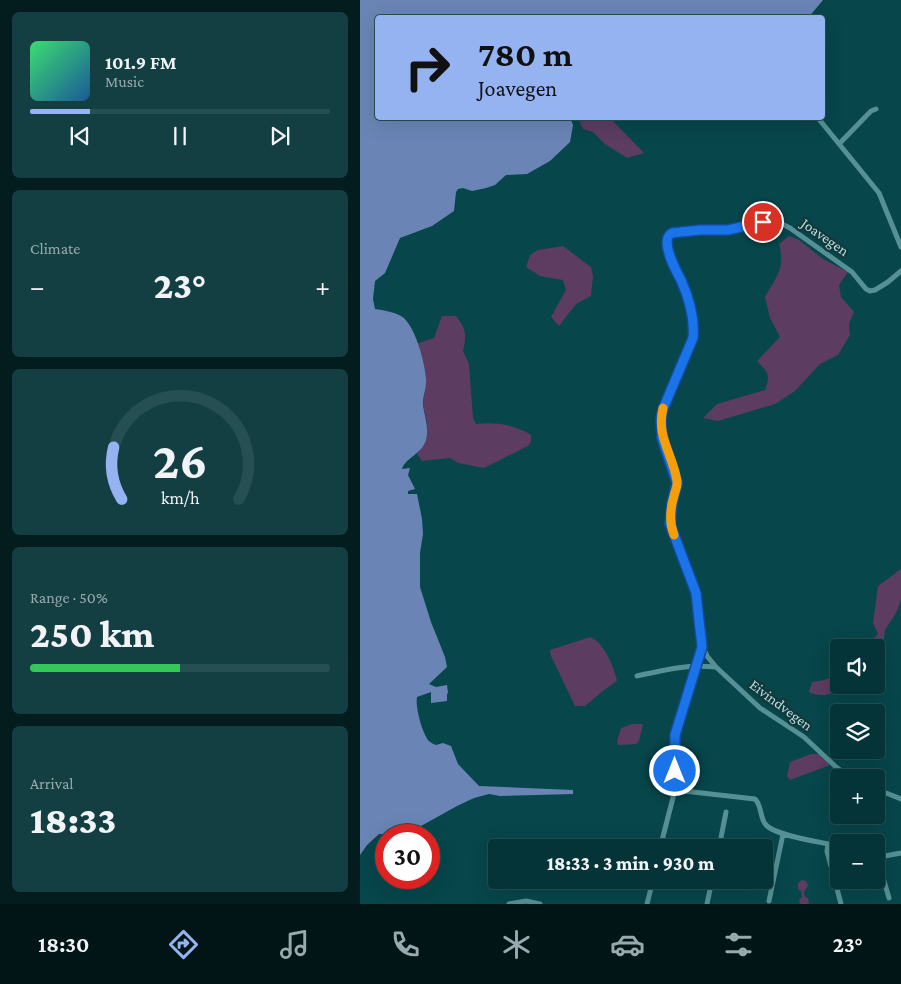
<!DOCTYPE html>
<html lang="en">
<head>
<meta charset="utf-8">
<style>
  :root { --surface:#053438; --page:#133f43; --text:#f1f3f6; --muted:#97aaae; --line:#264f53; --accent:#95b2f1 }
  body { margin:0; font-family:"Crimson Pro",serif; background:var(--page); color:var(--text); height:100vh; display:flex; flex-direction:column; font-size:19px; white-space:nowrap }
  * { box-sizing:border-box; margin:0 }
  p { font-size:16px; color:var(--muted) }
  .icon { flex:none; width:28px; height:28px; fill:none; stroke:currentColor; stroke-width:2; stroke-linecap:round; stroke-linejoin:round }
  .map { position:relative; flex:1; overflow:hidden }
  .panel { display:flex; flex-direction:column; gap:12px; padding:12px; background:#031d1f; width:360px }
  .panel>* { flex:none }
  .banner { position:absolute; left:15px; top:15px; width:450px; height:105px; border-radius:5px; box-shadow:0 5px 20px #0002,0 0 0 1px var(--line); background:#95b2f1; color:#111; overflow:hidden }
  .tools { position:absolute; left:470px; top:639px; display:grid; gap:10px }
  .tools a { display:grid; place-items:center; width:55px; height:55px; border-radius:5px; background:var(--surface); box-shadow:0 5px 20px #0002,0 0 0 1px var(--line); font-size:25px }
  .speed { position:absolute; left:15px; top:824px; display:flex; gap:10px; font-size:25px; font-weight:700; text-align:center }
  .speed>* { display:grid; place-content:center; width:65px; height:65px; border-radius:50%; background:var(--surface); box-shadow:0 5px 20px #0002,0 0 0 1px var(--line); line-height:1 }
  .speed .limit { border:8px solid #d22; background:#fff; color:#111 }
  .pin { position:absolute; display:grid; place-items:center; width:42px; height:42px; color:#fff; margin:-21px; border:2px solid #fff; border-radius:50%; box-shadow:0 1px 5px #0007 }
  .me { position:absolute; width:55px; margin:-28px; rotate:0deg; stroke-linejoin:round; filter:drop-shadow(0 0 4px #0008) }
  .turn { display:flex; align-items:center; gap:18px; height:105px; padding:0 20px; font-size:22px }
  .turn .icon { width:65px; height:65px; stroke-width:2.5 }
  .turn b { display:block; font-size:35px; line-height:42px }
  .big { font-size:38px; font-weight:800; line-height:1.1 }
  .panel .tile { flex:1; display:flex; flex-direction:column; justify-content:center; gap:8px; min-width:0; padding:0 18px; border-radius:8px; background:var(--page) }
  .panel .dial { align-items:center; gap:0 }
  .dial svg { height:130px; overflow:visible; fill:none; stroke:var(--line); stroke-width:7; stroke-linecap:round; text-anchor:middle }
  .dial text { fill:var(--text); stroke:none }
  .song { display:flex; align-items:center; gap:15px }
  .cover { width:60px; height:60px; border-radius:8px; background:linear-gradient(135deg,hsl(140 70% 55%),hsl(210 70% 35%)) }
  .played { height:5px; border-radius:2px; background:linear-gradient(90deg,var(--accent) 20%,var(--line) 20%) }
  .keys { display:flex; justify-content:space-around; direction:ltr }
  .heat { display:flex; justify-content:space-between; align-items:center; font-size:28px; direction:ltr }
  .charge { height:8px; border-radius:4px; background:linear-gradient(90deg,#34c759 50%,var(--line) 0) }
  .trip { position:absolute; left:128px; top:839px; width:285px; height:50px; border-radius:5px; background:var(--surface); box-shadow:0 5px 20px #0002,0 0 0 1px var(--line); font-weight:800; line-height:50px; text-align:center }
  .menu { display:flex; height:80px; justify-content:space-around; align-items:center; background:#021516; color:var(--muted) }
  .menu .icon { width:35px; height:35px }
  .menu .active { color:var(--accent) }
  .menu b { font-size:22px; color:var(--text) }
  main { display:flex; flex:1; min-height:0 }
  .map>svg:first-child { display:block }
</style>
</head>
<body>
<main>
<section class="panel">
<div class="tile">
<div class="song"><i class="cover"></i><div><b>101.9 FM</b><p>Music</p></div></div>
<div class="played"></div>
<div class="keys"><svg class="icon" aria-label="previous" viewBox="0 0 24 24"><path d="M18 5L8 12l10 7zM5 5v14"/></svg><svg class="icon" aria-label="pause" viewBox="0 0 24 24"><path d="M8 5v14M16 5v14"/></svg><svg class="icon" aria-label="next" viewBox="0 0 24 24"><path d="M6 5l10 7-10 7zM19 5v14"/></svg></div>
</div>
<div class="tile"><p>Climate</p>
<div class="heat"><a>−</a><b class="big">23°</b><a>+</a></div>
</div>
<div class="tile dial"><svg viewBox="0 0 100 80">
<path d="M14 69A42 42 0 1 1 86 69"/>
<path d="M14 69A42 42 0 0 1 9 37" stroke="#95b2f1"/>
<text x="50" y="56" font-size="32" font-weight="700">26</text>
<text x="50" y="72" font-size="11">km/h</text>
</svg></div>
<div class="tile"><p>Range · 50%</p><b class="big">250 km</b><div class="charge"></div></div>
<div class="tile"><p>Arrival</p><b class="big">18:33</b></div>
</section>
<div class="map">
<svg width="541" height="904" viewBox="0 0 541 904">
  <rect width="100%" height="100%" fill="#07464b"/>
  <path fill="#5c3c61" d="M218 118H250L284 153 267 158 245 144 233 132 223 129Z
    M429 236 439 240 463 259 488 272 479 285 481 297 494 312 489 324 490 335 478 355 460 364 435 391 415 404 358 421 343 418 357 404 405 390C411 373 408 373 397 361L420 337 410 318 405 297C416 277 426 268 419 244Z
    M203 246 231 267 233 276 231 296 216 304 199 326 191 317 206 290 203 280 180 276 166 267 170 255 178 250Z
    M82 316H96C106 329 107 335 103 351L109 364 113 418 116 424C135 422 154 424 171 435V442L168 446 124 468 98 463 90 458 62 461 57 454 64 443 67 422 63 405 66 380 58 343 74 338Z
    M541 569V600L536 613 525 630 521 664 516 671V648L504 647 518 634 513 623 518 586Z
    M230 637C244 642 254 667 257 681L243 691 225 706H215L191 656 190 650Z
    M479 672V685H487C474 693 463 699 449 692L452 682C462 681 472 679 479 672Z
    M272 724H283L279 741 276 744 258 745 257 741 261 728Z
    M451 754H459L470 765 430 780 427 776 430 762Z
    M442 880 446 881 448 885 444 892 445 897 448 898 449 904H440L439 900 442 897 441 891 438 889V883Z"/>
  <path fill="#6a85b5" d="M0 0H463L448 18H18V118H210L213 125 210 142 190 161 167 174 146 175 135 185 126 188 112 191 103 188 98 189 96 192 94 211 72 226 40 238 25 273 15 281 13 299 15 309C24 310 33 312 41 316 55 324 65 363 66 379 67 388 62 397 63 406 65 417 69 429 66 440 62 454 45 458 42 469L50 468 48 475 55 489 48 491V494H57L62 519 63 534 60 553V587L71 622 85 657 87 667 69 684 76 687 87 685 88 693 87 694V701L71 703V692L57 697C55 706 62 733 69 741 71 743 74 744 76 745L83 743 91 746 98 764 119 786 213 790V794L140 796 129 794 114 798 97 806 52 831 50 835 19 834 7 845 0 855Z"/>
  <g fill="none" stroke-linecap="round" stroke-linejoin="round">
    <path stroke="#549095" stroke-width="5" d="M458 118 519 193 541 247
      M479 144 511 111 516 109
      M343 647 347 656 356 667 385 694 400 708 444 737 476 767 491 778
      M277 676C304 670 327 664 355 667
      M516 789 541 799
      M315 790 395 799C403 807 399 819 407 826 418 836 463 843 479 846
      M468 844 467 851 481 904
      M300 848 315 790V735L342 647 336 593 310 524 312 503 317 483 303 438 301 419 303 409 333 338 334 325 324 287 312 261 307 242 309 235 312 233 325 231 368 230 403 222 420 223 430 228 492 272 506 289 510 291 515 290 528 282 541 271
      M359 848 366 812
      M517 855 525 856 541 853
      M519 855V864L529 898
      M409 901 423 834
      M149 904 166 901 180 904
      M287 904 293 880
      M347 904 352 880"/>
  </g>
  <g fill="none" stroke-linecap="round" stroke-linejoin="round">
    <defs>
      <path id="route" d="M315 771V735L342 647 336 593 310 524 312 503 317 483 302 438 301 419 303 409 333 338C335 318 329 298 321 280 315 269 308 256 307 243 307 238 308 235 312 233L340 230H368L403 222"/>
    </defs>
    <use href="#route" stroke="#114b97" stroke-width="12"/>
    <use href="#route" stroke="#1a73e8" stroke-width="9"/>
    <path stroke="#f59e0b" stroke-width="9" d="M303 408C296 437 313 454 317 481 318 486 315 491 314 496 310 509 309 522 314 535"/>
  </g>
  <g text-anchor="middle" stroke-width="5" stroke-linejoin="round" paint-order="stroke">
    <g font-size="15" fill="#badde0" stroke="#123a3d">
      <text transform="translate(465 237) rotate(35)" y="5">Joavegen</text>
      <text transform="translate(421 705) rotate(37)" y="5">Eivindvegen</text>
    </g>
  </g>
</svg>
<div class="tools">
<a><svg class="icon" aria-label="sound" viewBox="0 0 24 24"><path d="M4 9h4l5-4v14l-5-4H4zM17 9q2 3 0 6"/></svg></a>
<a><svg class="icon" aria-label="layers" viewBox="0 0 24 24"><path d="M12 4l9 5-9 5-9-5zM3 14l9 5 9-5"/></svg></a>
<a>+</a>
<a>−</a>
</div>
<div class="speed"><div class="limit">30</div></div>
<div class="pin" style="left:403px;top:222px;background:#d93025"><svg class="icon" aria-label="arrive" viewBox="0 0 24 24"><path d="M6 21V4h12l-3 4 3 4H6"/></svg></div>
<svg class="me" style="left:315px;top:771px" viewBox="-20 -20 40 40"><circle r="17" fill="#1a73e8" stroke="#fff" stroke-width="3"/><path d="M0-11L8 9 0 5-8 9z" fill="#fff"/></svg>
<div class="trip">18:33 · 3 min · 930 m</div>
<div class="banner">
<div class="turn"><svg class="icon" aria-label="right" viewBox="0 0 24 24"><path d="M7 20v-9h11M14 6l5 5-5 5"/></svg><div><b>780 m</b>Joavegen</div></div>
</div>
</div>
</main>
<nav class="menu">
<b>18:30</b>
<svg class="icon active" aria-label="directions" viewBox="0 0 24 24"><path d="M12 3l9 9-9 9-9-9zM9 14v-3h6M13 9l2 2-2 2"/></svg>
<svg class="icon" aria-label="music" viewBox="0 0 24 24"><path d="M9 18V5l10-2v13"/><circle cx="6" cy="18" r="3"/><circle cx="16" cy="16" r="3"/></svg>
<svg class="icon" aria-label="phone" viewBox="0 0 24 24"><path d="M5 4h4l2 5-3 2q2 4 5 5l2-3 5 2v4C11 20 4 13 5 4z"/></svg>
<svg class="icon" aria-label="climate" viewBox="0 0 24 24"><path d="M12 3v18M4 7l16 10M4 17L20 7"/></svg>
<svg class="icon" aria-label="car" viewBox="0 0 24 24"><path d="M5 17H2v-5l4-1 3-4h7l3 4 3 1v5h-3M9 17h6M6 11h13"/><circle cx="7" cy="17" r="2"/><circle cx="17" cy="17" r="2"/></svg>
<svg class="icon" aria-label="filters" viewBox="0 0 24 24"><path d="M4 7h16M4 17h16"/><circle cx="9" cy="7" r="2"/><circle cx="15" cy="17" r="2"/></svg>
<b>23°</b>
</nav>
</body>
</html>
